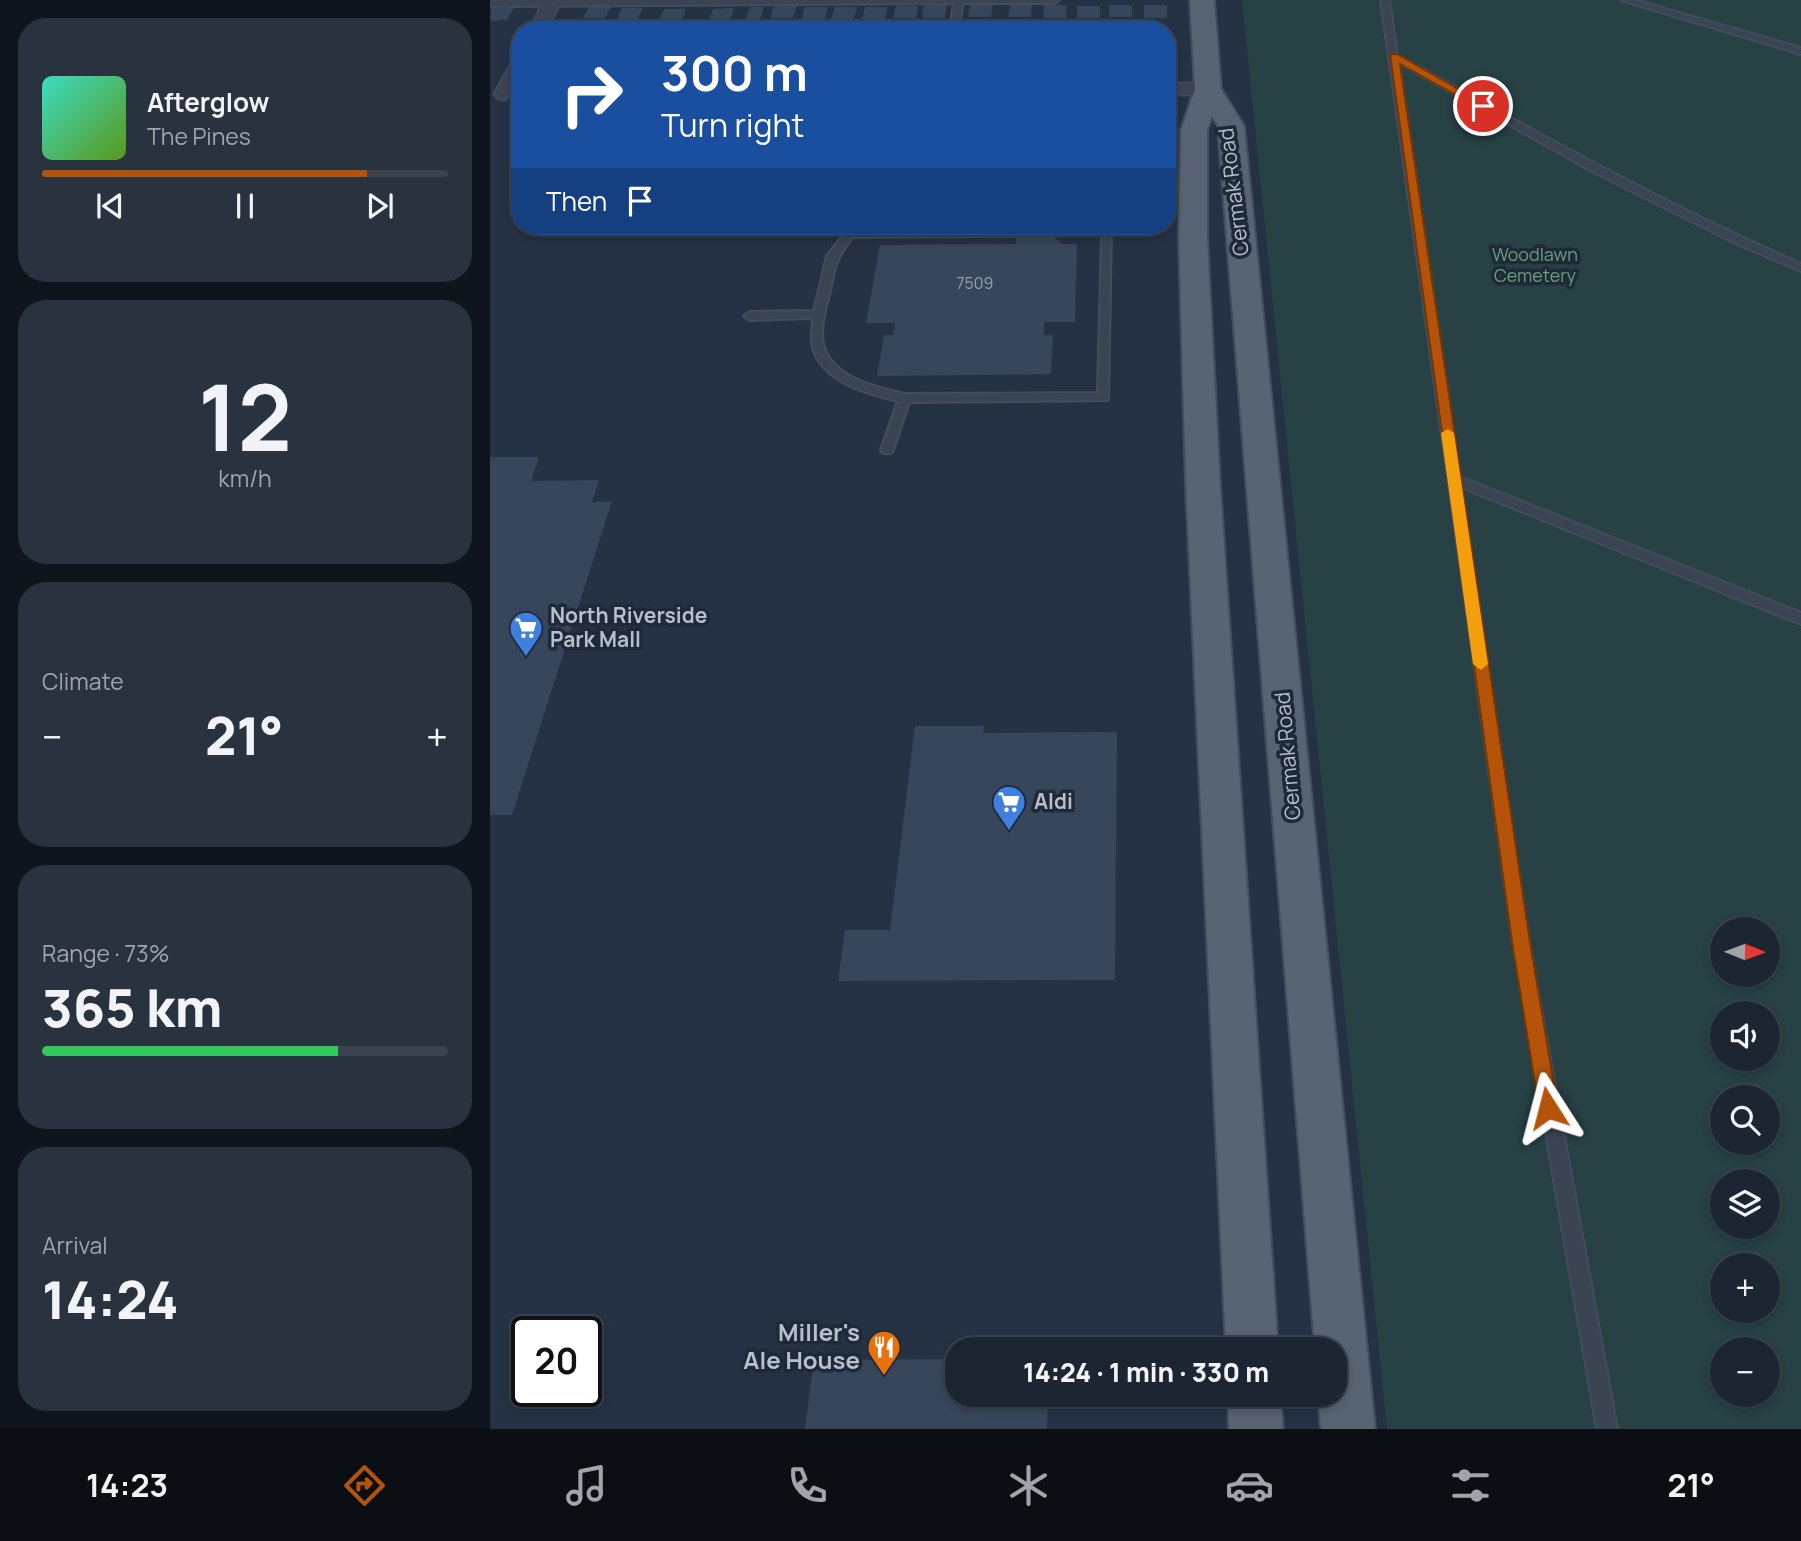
<!DOCTYPE html>
<html lang="en">
<head>
<meta charset="utf-8">
<style>
  :root { --surface:#1c2633; --page:#29323f; --text:#f1f3f6; --muted:#a0a5ac; --line:#3a434e; --accent:#b45309 }
  body { margin:0; font-family:Manrope,sans-serif; background:var(--page); color:var(--text); height:100vh; display:flex; flex-direction:column; font-size:26px; white-space:nowrap }
  * { box-sizing:border-box; margin:0 }
  p { font-size:23px; color:var(--muted) }
  .icon { flex:none; width:38px; height:38px; fill:none; stroke:currentColor; stroke-width:2; stroke-linecap:round; stroke-linejoin:round }
  .map { position:relative; flex:1; overflow:hidden }
  .drawer { display:flex; flex-direction:column; gap:18px; padding:18px; background:#0f151c; width:490px }
  .drawer>* { flex:none }
  .hud { position:absolute; left:21px; top:21px; width:665px; height:214px; border-radius:28px; box-shadow:0 4px 10px #0003,0 0 0 2px var(--line); background:#1a4fa0; color:#fff; overflow:hidden }
  .needle { width:46px; rotate:91deg }
  .buttons { position:absolute; left:1220px; top:917px; display:grid; gap:14px }
  .buttons a { display:grid; place-items:center; width:70px; height:70px; border-radius:50%; background:var(--surface); box-shadow:0 4px 10px #0003,0 0 0 2px var(--line); font-size:35px }
  .speed { position:absolute; left:21px; top:1316px; display:flex; gap:14px; font-size:35px; font-weight:700; text-align:center }
  .speed>* { display:grid; place-content:center; width:91px; height:91px; border-radius:50%; background:var(--surface); box-shadow:0 4px 10px #0003,0 0 0 2px var(--line); line-height:1 }
  .speed .limit { border:4px solid #111; border-radius:10px; background:#fff; color:#111 }
  .pin { position:absolute; display:grid; place-items:center; width:60px; height:60px; color:#fff; margin:-30px; border:4px solid #fff; border-radius:50%; box-shadow:0 2px 7px #0007 }
  .me { position:absolute; width:77px; margin:-38px; rotate:351deg; stroke-linejoin:round; filter:drop-shadow(0 0 5px #0008) }
  .turn { display:flex; align-items:center; gap:24px; height:147px; padding:0 35px; font-size:32px }
  .turn .icon { width:91px; height:91px; stroke-width:2.5 }
  .turn b { display:block; font-size:49px; line-height:60px }
  .then { display:flex; align-items:center; height:66px; padding:0 35px; background:#0003; gap:14px; font-size:26px }
  .big { font-size:52px; font-weight:800; line-height:1.1 }
  .drawer .widget { flex:1; display:flex; flex-direction:column; justify-content:center; gap:10px; min-width:0; padding:0 24px; border-radius:28px; background:var(--page) }
  .drawer .dial { align-items:center; gap:0 }
  .dial b { font-size:91px; line-height:1 }
  .song { display:flex; align-items:center; gap:21px }
  .cover { width:84px; height:84px; border-radius:10px; background:linear-gradient(135deg,hsl(170 70% 55%),hsl(90 70% 35%)) }
  .played { height:7px; border-radius:4px; background:linear-gradient(90deg,var(--accent) 80%,var(--line) 80%) }
  .keys { display:flex; justify-content:space-around; direction:ltr }
  .heat { display:flex; justify-content:space-between; align-items:center; font-size:38px; direction:ltr }
  .charge { height:10px; border-radius:5px; background:linear-gradient(90deg,#34c759 73%,var(--line) 0) }
  .trip { position:absolute; left:455px; top:1337px; width:402px; height:70px; border-radius:28px; background:var(--surface); box-shadow:0 4px 10px #0003,0 0 0 2px var(--line); font-weight:800; line-height:70px; text-align:center }
  .dock { display:flex; height:112px; justify-content:space-around; align-items:center; background:#0b0f14; color:var(--muted) }
  .dock .icon { width:49px; height:49px }
  .dock .current { color:var(--accent) }
  .dock b { font-size:32px; color:var(--text) }
  main { display:flex; flex:1; min-height:0 }
  .map>svg:first-child { display:block }
</style>
</head>
<body>
<main>
<section class="drawer">
<div class="widget">
<div class="song"><i class="cover"></i><div><b>Afterglow</b><p>The Pines</p></div></div>
<div class="played"></div>
<div class="keys"><svg class="icon" aria-label="previous" viewBox="0 0 24 24"><path d="M18 5L8 12l10 7zM5 5v14"/></svg><svg class="icon" aria-label="pause" viewBox="0 0 24 24"><path d="M8 5v14M16 5v14"/></svg><svg class="icon" aria-label="next" viewBox="0 0 24 24"><path d="M6 5l10 7-10 7zM19 5v14"/></svg></div>
</div>
<div class="widget dial"><b>12</b><p>km/h</p></div>
<div class="widget"><p>Climate</p>
<div class="heat"><a>−</a><b class="big">21°</b><a>+</a></div>
</div>
<div class="widget"><p>Range · 73%</p><b class="big">365 km</b><div class="charge"></div></div>
<div class="widget"><p>Arrival</p><b class="big">14:24</b></div>
</section>
<div class="map">
<svg width="1311" height="1429" viewBox="0 0 1311 1429">
  <rect width="100%" height="100%" fill="#253244"/>
  <path fill="#274145" fill-rule="evenodd" d="M752 0H1311V1429H897ZM1232 929H1278V975H1232ZM1232 1013H1278V1059H1232ZM1232 1097H1278V1143H1232ZM1232 1181H1278V1227H1232ZM1232 1265H1278V1311H1232ZM1232 1349H1278V1395H1232Z"/>
  <path fill="#37465a" d="M480 4H503L501 17H478Z
    M434 5H457L455 18H432Z
    M520 5H542L541 17H518Z
    M554 5H577L576 18H553Z
    M619 5H642V17H619Z
    M654 5H677V18H654Z
    M284 6H307L303 18H280Z
    M406 6H428L426 18H403Z
    M587 6H610V18H587Z
    M99 7H121L115 18H93Z
    M260 7H274L270 20H255Z
    M315 7H338L335 19H311Z
    M345 7H367L364 19H341Z
    M375 7H398L395 19H372Z
    M1 8H24L17 20 0 21Z
    M132 8H153L148 19H127Z
    M244 8 240 20H219L223 9Z
    M174 9H196L192 20H169Z
    M539 25V30H510L511 26Z
    M562 236 572 244H587L585 322H554V335H563L561 374 387 376 394 335H403L405 323H376L390 245 526 244V237Z
    M0 457H49L41 481 109 480 102 502 122 501 22 815H0Z
    M425 726H494L493 733 627 732 625 980 348 981 355 930H400Z
    M467 1359V1395H558L557 1429H315L324 1360Z"/>
  <g fill="none" stroke-linecap="round" stroke-linejoin="round">
    <defs>
      <path id="lane" d="M0 0H569L565 3H473L468 30H460L464 3 0 6Z
        M891 0H899L907 55C1040 129 1172 203 1311 264V271L1243 242 1102 171 909 63 970 477 1311 613V624L971 487 1039 942 1127 1429H1107L1023 942Z
        M1131 0H1144L1311 48V54Z
        M357 226H367L366 231 621 230 618 400 419 402 403 450 401 453H393L391 450 408 401C378 394 324 380 322 340 321 333 323 325 323 318L259 320 254 316 259 312 324 311 337 256 355 233ZM612 235 608 393 415 394C387 388 340 378 333 343 330 329 335 309 339 295 345 267 344 260 363 237Z"/>
      <path id="street" d="M54 0H72L57 30H39Z
        M30 58C30 73 32 95 14 100L7 98 4 94 23 60Z
        M677 83H718L728 89 718 95H677Z"/>
      <path id="primary" d="M700 0H724L731 89 754 126 885 1429H831L828 1395H845V1349H825L728 126 722 116 717 130V238L730 486 788 1349H736L696 486 689 238 691 130 705 89Z
        M738 1395H790L793 1429H739Z"/>
    </defs>
    <use href="#lane" stroke="#434d5d" stroke-width="4"/>
    <use href="#street" stroke="#434d5d" stroke-width="3"/>
    <use href="#primary" stroke="#434d5d" stroke-width="4"/>
    <use href="#lane" fill="#3a4453" fill-rule="evenodd"/>
    <use href="#street" fill="#3a4453" fill-rule="evenodd"/>
    <use href="#primary" fill="#586373" fill-rule="evenodd"/>
  </g>
  <path fill="#b45309" stroke="#753606" stroke-width="2" d="M900 54H907L998 106 989 108 910 64 1040 942 1068 1108 1065 1115 1058 1117 1051 1115 1049 1108 1022 942Z"/>
  <path fill="#f59e0b" d="M958 429 964 433 998 664 991 670 983 664 951 433Z"/>
  <defs>
    <symbol id="supermarket-pin" viewBox="-11 -11 22 30"><path d="M0 17L-7.5 6A9.5 9.5 0 1 1 7.5 6Z" fill="#3f7fe0" stroke="#1e2939"/><path d="M-6-5.5h2.5l.6 2H6L4.5 2H-2.5L-4.4-4H-6ZM-1.5 3.2a1.3 1.3 0 1 0 .1 0ZM3 3.2a1.3 1.3 0 1 0 .1 0Z" fill="#fff"/></symbol>
    <symbol id="restaurant-pin" viewBox="-11 -11 22 30"><path d="M0 17L-7.5 6A9.5 9.5 0 1 1 7.5 6Z" fill="#e8710a" stroke="#1e2939"/><path d="M-5-6h1v4h1v-4h1v4h1v-4h1v5L-1.5 .5V6h-2V.5L-5-1ZM5-6V6H3V1.5H1.5Q1.5-4 5-6Z" fill="#fff"/></symbol>
  </defs>
  <g fill-rule="evenodd">
    <use href="#supermarket-pin" x="17" y="609" width="38" height="52"/>
    <use href="#supermarket-pin" x="500" y="783" width="38" height="52"/>
    <use href="#restaurant-pin" x="375" y="1328" width="38" height="52"/>
  </g>
  <g text-anchor="middle" stroke-width="7" stroke-linejoin="round" paint-order="stroke">
    <g font-size="16" fill="#959fae">
      <text x="485" y="289">7509</text>
    </g>
    <g font-size="18" fill="#6d9f78" stroke="#1e2939">
      <text x="1045" y="261">Woodlawn<tspan x="1045" dy="21">Cemetery</tspan></text>
    </g>
    <g font-size="21" fill="#b7bfcd" stroke="#1e2939">
      <text transform="translate(744 192) rotate(-97)" y="7">Cermak Road</text>
      <text transform="translate(798 756) rotate(-95)" y="7">Cermak Road</text>
    </g>
    <g font-size="21" font-weight="bold" fill="#b7bfcd" stroke="#1e2939" text-anchor="start">
      <text x="60" y="623">North Riverside<tspan x="60" dy="24">Park Mall</tspan></text>
      <text x="544" y="809">Aldi</text>
    </g>
    <g font-size="24" font-weight="bold" fill="#b7bfcd" stroke="#1e2939" text-anchor="end">
      <text x="370" y="1341">Miller's<tspan x="370" dy="28">Ale House</tspan></text>
    </g>
  </g>
</svg>
<div class="buttons">
<a><svg class="needle" viewBox="-14 -14 28 28"><path d="M0-13l5 13h-10z" fill="#e53935"/><path d="M0 13l5-13h-10z" fill="#a0a5ac"/></svg></a>
<a><svg class="icon" aria-label="sound" viewBox="0 0 24 24"><path d="M4 9h4l5-4v14l-5-4H4zM17 9q2 3 0 6"/></svg></a>
<a><svg class="icon" aria-label="search" viewBox="0 0 24 24"><circle cx="10" cy="10" r="6"/><path d="M15 15l6 6"/></svg></a>
<a><svg class="icon" aria-label="layers" viewBox="0 0 24 24"><path d="M12 4l9 5-9 5-9-5zM3 14l9 5 9-5"/></svg></a>
<a>+</a>
<a>−</a>
</div>
<div class="speed"><div class="limit">20</div></div>
<div class="pin" style="left:993px;top:106px;background:#d93025"><svg class="icon" aria-label="arrive" viewBox="0 0 24 24"><path d="M6 21V4h12l-3 4 3 4H6"/></svg></div>
<svg class="me" style="left:1058px;top:1108px" viewBox="-20 -20 40 40"><path d="M0-17L14 15 0 8-14 15z" fill="#b45309" stroke="#fff" stroke-width="4"/></svg>
<div class="trip">14:24 · 1 min · 330 m</div>
<div class="hud">
<div class="turn"><svg class="icon" aria-label="right" viewBox="0 0 24 24"><path d="M7 20v-9h11M14 6l5 5-5 5"/></svg><div><b>300 m</b>Turn right</div></div>
<div class="then">Then<svg class="icon" aria-label="arrive" viewBox="0 0 24 24"><path d="M6 21V4h12l-3 4 3 4H6"/></svg></div>
</div>
</div>
</main>
<nav class="dock">
<b>14:23</b>
<svg class="icon current" aria-label="directions" viewBox="0 0 24 24"><path d="M12 3l9 9-9 9-9-9zM9 14v-3h6M13 9l2 2-2 2"/></svg>
<svg class="icon" aria-label="music" viewBox="0 0 24 24"><path d="M9 18V5l10-2v13"/><circle cx="6" cy="18" r="3"/><circle cx="16" cy="16" r="3"/></svg>
<svg class="icon" aria-label="phone" viewBox="0 0 24 24"><path d="M5 4h4l2 5-3 2q2 4 5 5l2-3 5 2v4C11 20 4 13 5 4z"/></svg>
<svg class="icon" aria-label="climate" viewBox="0 0 24 24"><path d="M12 3v18M4 7l16 10M4 17L20 7"/></svg>
<svg class="icon" aria-label="car" viewBox="0 0 24 24"><path d="M5 17H2v-5l4-1 3-4h7l3 4 3 1v5h-3M9 17h6M6 11h13"/><circle cx="7" cy="17" r="2"/><circle cx="17" cy="17" r="2"/></svg>
<svg class="icon" aria-label="filters" viewBox="0 0 24 24"><path d="M4 7h16M4 17h16"/><circle cx="9" cy="7" r="2"/><circle cx="15" cy="17" r="2"/></svg>
<b>21°</b>
</nav>
</body>
</html>
